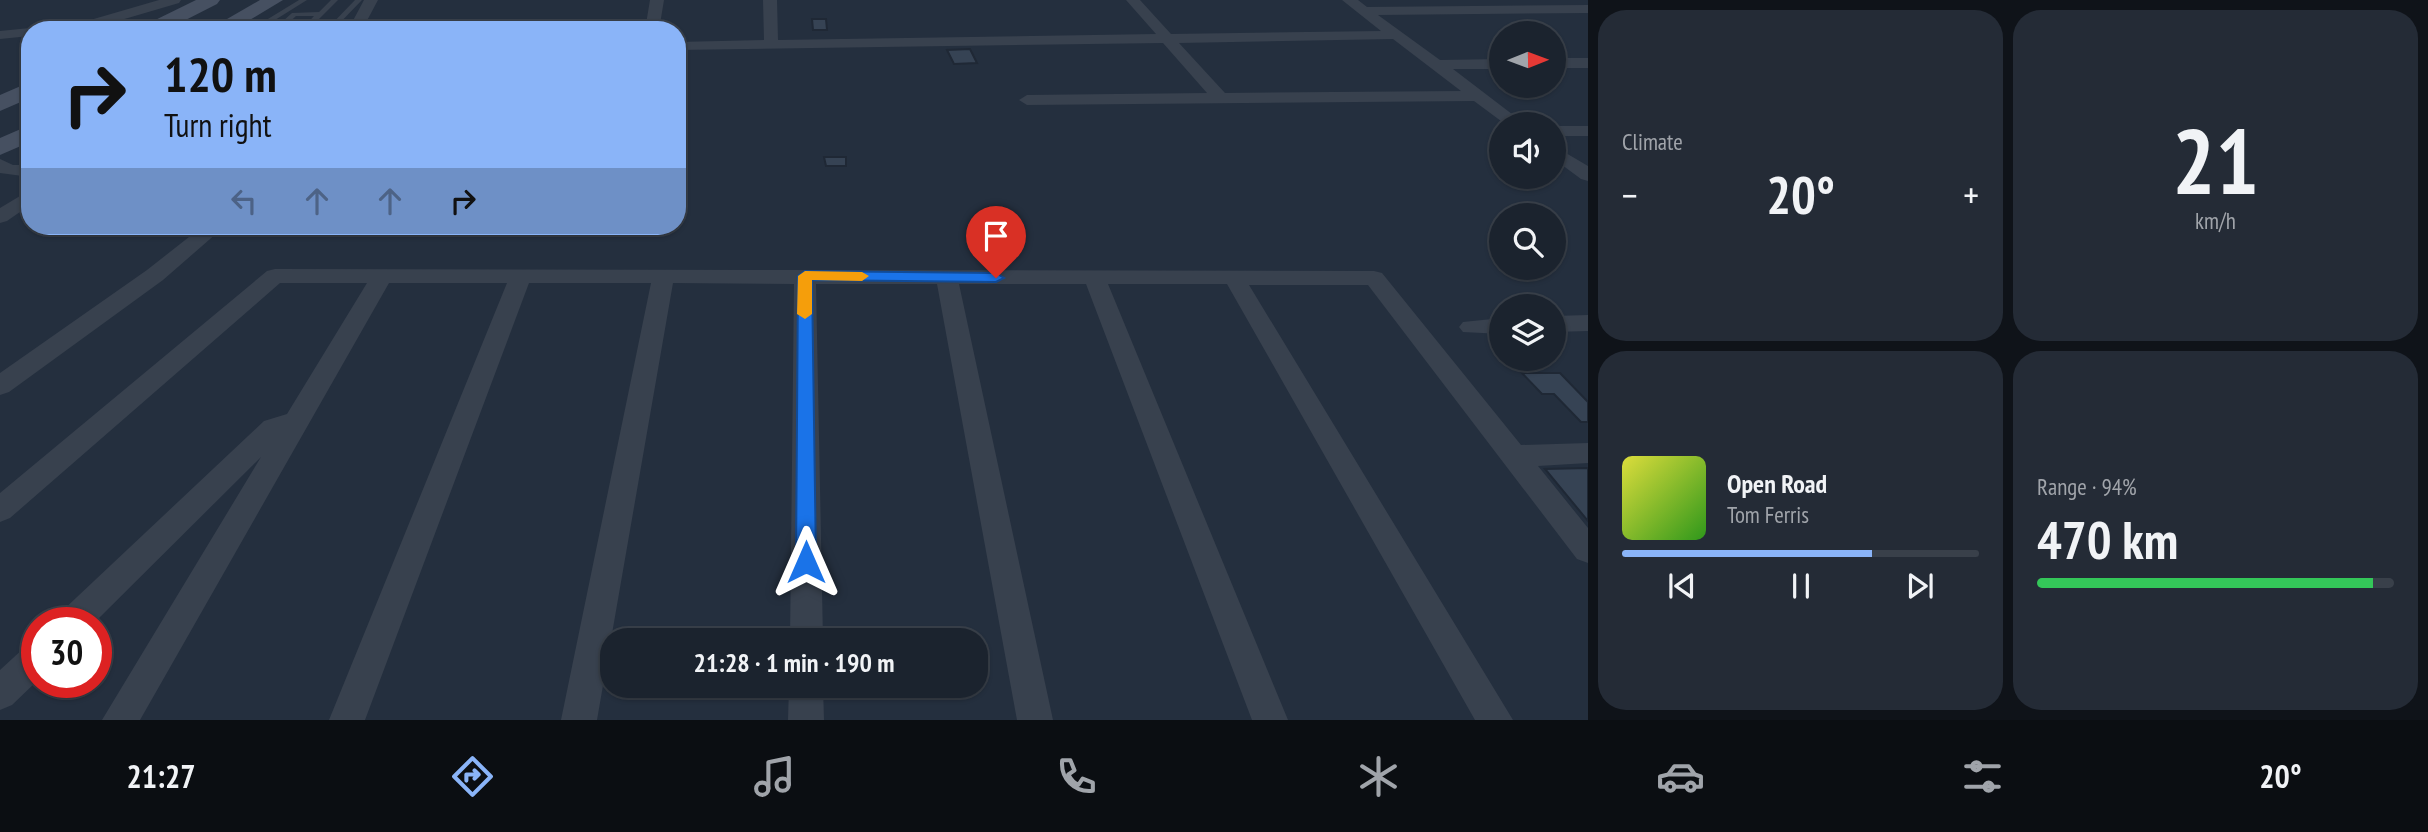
<!DOCTYPE html>
<html lang="en">
<head>
<meta charset="utf-8">
<style>
  :root { --surface:#1b232e; --page:#242b36; --text:#f1f3f6; --muted:#a0a4aa; --line:#39404a; --accent:#8ab4f8 }
  body { margin:0; font-family:"PT Sans Narrow",sans-serif; background:var(--page); color:var(--text); height:100vh; display:flex; flex-direction:column; font-size:26px; white-space:nowrap }
  * { box-sizing:border-box; margin:0 }
  p { font-size:23px; color:var(--muted) }
  .icon { flex:none; width:38px; height:38px; fill:none; stroke:currentColor; stroke-width:2; stroke-linecap:round; stroke-linejoin:round }
  .map { position:relative; flex:1; overflow:hidden }
  .drawer { display:flex; flex-direction:column; gap:10px; padding:10px; background:#0f1319; width:840px }
  .drawer>* { flex:none }
  .hud { position:absolute; left:21px; top:21px; width:665px; height:214px; border-radius:28px; box-shadow:0 2px 5px #0004,0 0 0 2px var(--line); background:#8ab4f8; color:#111; overflow:hidden }
  .needle { width:46px; rotate:89deg }
  .controls { position:absolute; left:1489px; top:21px; display:grid; gap:14px }
  .controls a { display:grid; place-items:center; width:77px; height:77px; border-radius:50%; background:var(--surface); box-shadow:0 2px 5px #0004,0 0 0 2px var(--line); font-size:35px }
  .speed { position:absolute; left:21px; top:607px; display:flex; gap:14px; font-size:35px; font-weight:700; text-align:center }
  .speed>* { display:grid; place-content:center; width:91px; height:91px; border-radius:50%; background:var(--surface); box-shadow:0 2px 5px #0004,0 0 0 2px var(--line); line-height:1 }
  .speed .limit { border:10px solid #d22; background:#fff; color:#111 }
  .pin { position:absolute; display:grid; place-items:center; width:60px; height:60px; color:#fff; margin:-72px -30px; border-radius:50% 50% 50% 0; rotate:-45deg; box-shadow:0 0 7px #0007 }
  .pin .icon { rotate:45deg }
  .me { position:absolute; width:77px; margin:-38px; rotate:0deg; stroke-linejoin:round; filter:drop-shadow(0 0 5px #0008) }
  .turn { display:flex; align-items:center; gap:24px; height:147px; padding:0 28px; font-size:32px }
  .turn .icon { width:91px; height:91px; stroke-width:2.5 }
  .turn b { display:block; font-size:49px; line-height:60px }
  .lanes { display:flex; align-items:center; height:66px; padding:0 28px; background:#0003; justify-content:center; gap:35px; direction:ltr }
  .lanes .off { opacity:.35 }
  .big { font-size:52px; font-weight:700; line-height:1.1 }
  .drawer .tile { flex:1; display:flex; flex-direction:column; justify-content:center; gap:10px; min-width:0; padding:0 24px; border-radius:28px; background:var(--page) }
  .drawer .dial { align-items:center; gap:0 }
  .dial b { font-size:91px; line-height:1 }
  .song { display:flex; align-items:center; gap:21px }
  .cover { width:84px; height:84px; border-radius:10px; background:linear-gradient(135deg,hsl(60 70% 55%),hsl(110 70% 35%)) }
  .played { height:7px; border-radius:4px; background:linear-gradient(90deg,var(--accent) 70%,var(--line) 70%) }
  .keys { display:flex; justify-content:space-around; direction:ltr }
  .heat { display:flex; justify-content:space-between; align-items:center; font-size:38px; direction:ltr }
  .charge { height:10px; border-radius:5px; background:linear-gradient(90deg,#34c759 94%,var(--line) 0) }
  .drawer .tiles { flex:1; display:grid; gap:10px; grid-template-columns:repeat(2,1fr) }
  .trip { position:absolute; left:600px; top:628px; width:388px; height:70px; border-radius:28px; background:var(--surface); box-shadow:0 2px 5px #0004,0 0 0 2px var(--line); font-weight:700; line-height:70px; text-align:center }
  .menu { display:flex; height:112px; justify-content:space-around; align-items:center; background:#0b0e12; color:var(--muted) }
  .menu .icon { width:49px; height:49px }
  .menu .selected { color:var(--accent) }
  .menu b { font-size:32px; color:var(--text) }
  main { display:flex; flex:1; min-height:0 }
  .map>svg:first-child { display:block }
</style>
</head>
<body>
<main>
<div class="map">
<svg width="1588" height="720" viewBox="0 0 1588 720">
  <rect width="100%" height="100%" fill="#242f3e"/>
  <path fill="#364354" stroke="#1f2835" stroke-width="2" d="M812 19H826L827 30H813Z
    M970 49 977 63 954 64 947 50Z
    M824 157H846V166H826Z
    M1522 373H1560L1588 402V422H1581L1554 394H1542Z
    M1588 468V521L1545 469Z"/>
  <g fill="none" stroke-linecap="round" stroke-linejoin="round">
    <path fill="#38414e" fill-rule="evenodd" d="M299 0H307L259 30H250Z
      M331 0H338L308 30H301L314 16H296L281 30H273L292 13 319 12Z
      M355 0H362L333 30H326Z"/>
    <path fill="#38414e" fill-rule="evenodd" d="M159 0H181L179 3 87 30H47L49 27 80 23Z
      M364 0H378L362 30H348Z
      M650 0H664L659 30H645Z
      M763 0H777L778 40 1156 34 1126 0H1140L1171 34 1381 31 1342 0H1358L1367 7 1588 5V13L1378 15 1440 60 1502 59V69H1453L1525 124H1505L1474 101 1027 105 1019 100 1027 95 1207 93 1163 43 677 50V42L764 40ZM1393 39 1461 91 1225 93 1179 43Z
      M30 28 36 30H30V36L0 39V31Z
      M1554 58H1588V68H1554Z
      M1554 126H1588V136H1554Z
      M1554 146 1588 166V181L1581 179 1554 159Z
      M0 159 13 165H30V177L0 173Z
      M30 190V205L7 221 0 223V208Z
      M203 226H225L163 280 9 392 0 395V373L147 270Z
      M275 269 1374 271 1382 273 1521 445 1588 443V463L1538 466 1588 528V563L1577 559 1368 285H1249L1513 720H1475L1227 284H1108L1288 720H1252L1086 284H959L1053 720H1017L937 284H816L823 640H790L794 284 673 283 597 720H561L651 283H529L365 720H329L507 283H389L140 720H102L261 457 94 623H56L60 613 264 421 287 414 367 283H280L10 518 0 522V493L267 271Z
      M1588 315V331L1554 332V316Z
      M1502 318V334L1463 332 1459 327 1463 322Z
      M37 642V681L12 705 0 710V670L25 647Z
      M789 686H823L824 720H788Z"/>
    <path fill="#465061" fill-rule="evenodd" d="M196 0H220L217 4 166 30H140L143 26Z
      M260 0H283L233 30H208Z
      M30 82V98L0 111V95Z
      M30 125V142L0 155V138Z"/>
  </g>
  <path fill="#1a73e8" stroke="#114b97" stroke-width="2" d="M805 271 996 273 1004 278 996 282 812 280 816 562 813 568 806 571 799 568 796 562 798 276Z"/>
  <path fill="#f59e0b" d="M805 271 862 272 869 276 862 281 812 280V314L805 319 797 314 798 276Z"/>
</svg>
<div class="controls">
<a><svg class="needle" viewBox="-14 -14 28 28"><path d="M0-13l5 13h-10z" fill="#e53935"/><path d="M0 13l5-13h-10z" fill="#a0a4aa"/></svg></a>
<a><svg class="icon" aria-label="sound" viewBox="0 0 24 24"><path d="M4 9h4l5-4v14l-5-4H4zM17 9q2 3 0 6"/></svg></a>
<a><svg class="icon" aria-label="search" viewBox="0 0 24 24"><circle cx="10" cy="10" r="6"/><path d="M15 15l6 6"/></svg></a>
<a><svg class="icon" aria-label="layers" viewBox="0 0 24 24"><path d="M12 4l9 5-9 5-9-5zM3 14l9 5 9-5"/></svg></a>
</div>
<div class="speed"><div class="limit">30</div></div>
<div class="pin" style="left:996px;top:278px;background:#d93025"><svg class="icon" aria-label="arrive" viewBox="0 0 24 24"><path d="M6 21V4h12l-3 4 3 4H6"/></svg></div>
<svg class="me" style="left:806px;top:562px" viewBox="-20 -20 40 40"><path d="M0-17L14 15 0 8-14 15z" fill="#1a73e8" stroke="#fff" stroke-width="4"/></svg>
<div class="trip">21:28 · 1 min · 190 m</div>
<div class="hud">
<div class="turn"><svg class="icon" aria-label="right" viewBox="0 0 24 24"><path d="M7 20v-9h11M14 6l5 5-5 5"/></svg><div><b>120 m</b>Turn right</div></div>
<div class="lanes"><svg class="icon off" aria-label="left" viewBox="0 0 24 24"><path d="M17 20v-9H6M10 6l-5 5 5 5"/></svg><svg class="icon off" aria-label="ahead" viewBox="0 0 24 24"><path d="M12 20V5M6 11l6-6 6 6"/></svg><svg class="icon off" aria-label="ahead" viewBox="0 0 24 24"><path d="M12 20V5M6 11l6-6 6 6"/></svg><svg class="icon" aria-label="right" viewBox="0 0 24 24"><path d="M7 20v-9h11M14 6l5 5-5 5"/></svg></div>
</div>
</div>
<section class="drawer">
<div class="tiles">
<div class="tile"><p>Climate</p>
<div class="heat"><a>−</a><b class="big">20°</b><a>+</a></div>
</div>
<div class="tile dial"><b>21</b><p>km/h</p></div>
<div class="tile">
<div class="song"><i class="cover"></i><div><b>Open Road</b><p>Tom Ferris</p></div></div>
<div class="played"></div>
<div class="keys"><svg class="icon" aria-label="previous" viewBox="0 0 24 24"><path d="M18 5L8 12l10 7zM5 5v14"/></svg><svg class="icon" aria-label="pause" viewBox="0 0 24 24"><path d="M8 5v14M16 5v14"/></svg><svg class="icon" aria-label="next" viewBox="0 0 24 24"><path d="M6 5l10 7-10 7zM19 5v14"/></svg></div>
</div>
<div class="tile"><p>Range · 94%</p><b class="big">470 km</b><div class="charge"></div></div>
</div>
</section>
</main>
<nav class="menu">
<b>21:27</b>
<svg class="icon selected" aria-label="directions" viewBox="0 0 24 24"><path d="M12 3l9 9-9 9-9-9zM9 14v-3h6M13 9l2 2-2 2"/></svg>
<svg class="icon" aria-label="music" viewBox="0 0 24 24"><path d="M9 18V5l10-2v13"/><circle cx="6" cy="18" r="3"/><circle cx="16" cy="16" r="3"/></svg>
<svg class="icon" aria-label="phone" viewBox="0 0 24 24"><path d="M5 4h4l2 5-3 2q2 4 5 5l2-3 5 2v4C11 20 4 13 5 4z"/></svg>
<svg class="icon" aria-label="climate" viewBox="0 0 24 24"><path d="M12 3v18M4 7l16 10M4 17L20 7"/></svg>
<svg class="icon" aria-label="car" viewBox="0 0 24 24"><path d="M5 17H2v-5l4-1 3-4h7l3 4 3 1v5h-3M9 17h6M6 11h13"/><circle cx="7" cy="17" r="2"/><circle cx="17" cy="17" r="2"/></svg>
<svg class="icon" aria-label="filters" viewBox="0 0 24 24"><path d="M4 7h16M4 17h16"/><circle cx="9" cy="7" r="2"/><circle cx="15" cy="17" r="2"/></svg>
<b>20°</b>
</nav>
</body>
</html>
